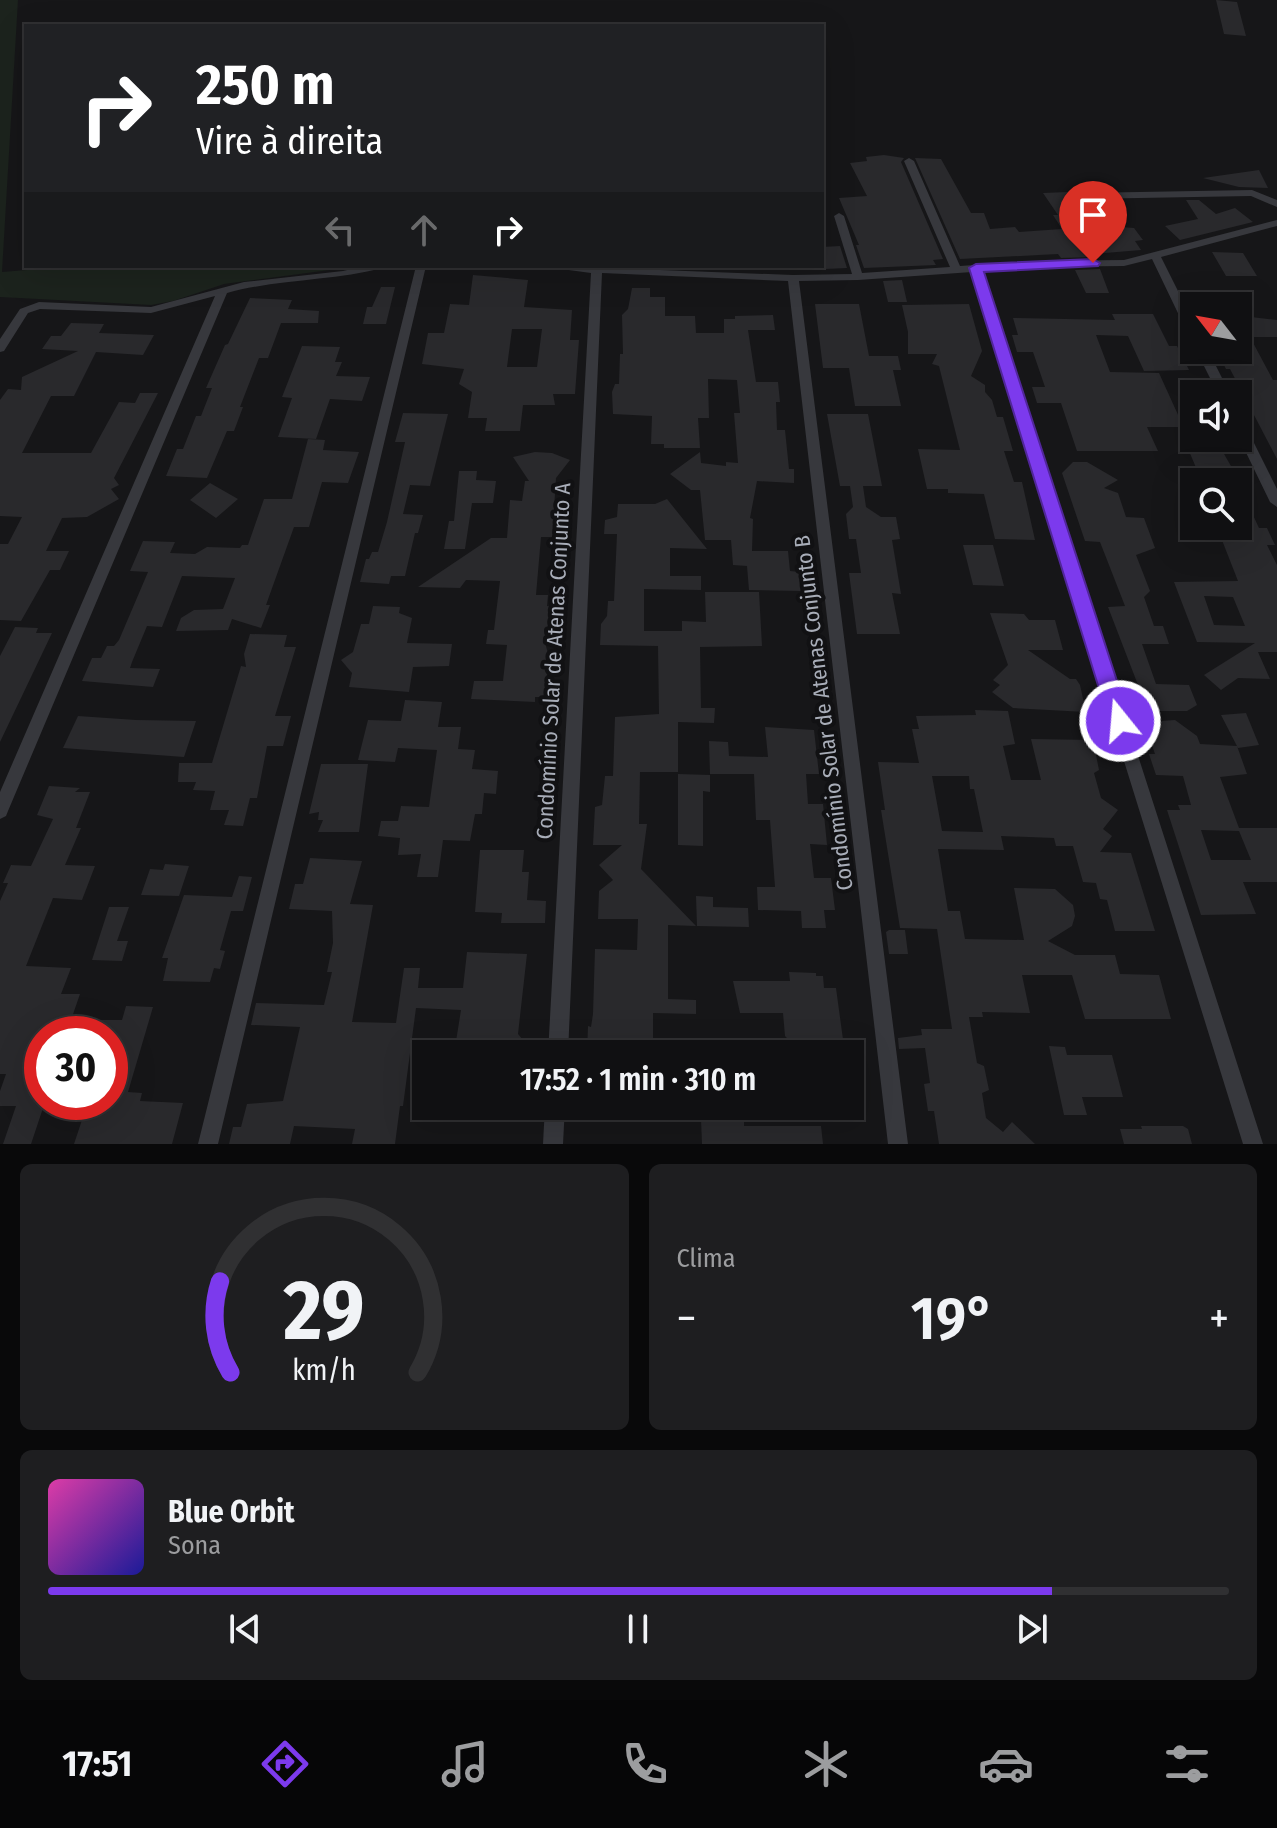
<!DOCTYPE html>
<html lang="pt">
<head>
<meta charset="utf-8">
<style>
  :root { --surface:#101012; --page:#1e1e20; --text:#f1f3f6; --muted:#9c9d9f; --line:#303032; --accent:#7c3aed }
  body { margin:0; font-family:"Fira Sans Condensed",sans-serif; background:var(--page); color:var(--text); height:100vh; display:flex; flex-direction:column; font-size:30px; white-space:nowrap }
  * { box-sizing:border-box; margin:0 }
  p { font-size:26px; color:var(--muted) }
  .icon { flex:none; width:44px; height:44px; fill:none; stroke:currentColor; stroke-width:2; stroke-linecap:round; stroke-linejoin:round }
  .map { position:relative; height:1144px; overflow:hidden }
  .drawer { display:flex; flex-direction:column; gap:20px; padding:20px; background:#09090a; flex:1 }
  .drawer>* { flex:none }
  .guide { position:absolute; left:24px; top:24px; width:800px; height:244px; border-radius:0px; box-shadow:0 8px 32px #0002,0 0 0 2px var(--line); background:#202124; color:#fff; overflow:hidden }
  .needle { width:52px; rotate:301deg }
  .tools { position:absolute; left:1180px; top:292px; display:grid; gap:16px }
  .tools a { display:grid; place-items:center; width:72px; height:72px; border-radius:0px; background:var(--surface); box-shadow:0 8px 32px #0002,0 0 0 2px var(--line); font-size:40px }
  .speed { position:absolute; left:24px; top:1016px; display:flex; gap:16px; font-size:40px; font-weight:700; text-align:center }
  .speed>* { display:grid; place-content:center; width:104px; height:104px; border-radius:50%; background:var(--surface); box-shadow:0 8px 32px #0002,0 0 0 2px var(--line); line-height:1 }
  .speed .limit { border:12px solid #d22; background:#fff; color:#111 }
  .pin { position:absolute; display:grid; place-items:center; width:68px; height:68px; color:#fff; margin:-82px -34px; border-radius:50% 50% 50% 0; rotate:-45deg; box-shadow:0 0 8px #0007 }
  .pin .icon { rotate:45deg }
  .me { position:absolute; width:88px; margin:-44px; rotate:343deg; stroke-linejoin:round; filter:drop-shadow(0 0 6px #0008) }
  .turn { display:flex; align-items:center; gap:28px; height:168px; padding:0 40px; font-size:36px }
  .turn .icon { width:104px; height:104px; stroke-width:2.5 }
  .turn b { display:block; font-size:56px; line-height:68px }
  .lanes { display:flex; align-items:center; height:76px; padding:0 40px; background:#0003; justify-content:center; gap:40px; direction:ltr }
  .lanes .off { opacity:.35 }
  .big { font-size:60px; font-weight:600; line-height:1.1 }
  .drawer .tile { flex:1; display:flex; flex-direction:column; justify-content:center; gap:12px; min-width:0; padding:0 28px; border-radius:12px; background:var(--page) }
  .drawer .dial { align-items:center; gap:0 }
  .dial svg { height:208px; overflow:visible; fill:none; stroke:var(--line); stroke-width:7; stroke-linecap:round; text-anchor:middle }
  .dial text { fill:var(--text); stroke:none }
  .song { display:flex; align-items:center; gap:24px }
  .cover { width:96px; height:96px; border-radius:12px; background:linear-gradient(135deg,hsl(320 70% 55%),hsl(240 70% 35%)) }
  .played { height:8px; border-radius:4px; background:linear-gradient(90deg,var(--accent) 85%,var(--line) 85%) }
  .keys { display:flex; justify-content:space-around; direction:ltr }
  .heat { display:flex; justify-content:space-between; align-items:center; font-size:44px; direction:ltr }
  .drawer .tiles { flex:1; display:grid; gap:20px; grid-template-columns:1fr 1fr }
  .tile:last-child { grid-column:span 2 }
  .trip { position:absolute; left:412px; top:1040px; width:452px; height:80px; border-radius:0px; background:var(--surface); box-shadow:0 8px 32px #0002,0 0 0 2px var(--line); font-weight:600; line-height:80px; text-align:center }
  .tab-bar { display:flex; height:128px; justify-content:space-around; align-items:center; background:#060607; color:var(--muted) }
  .tab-bar .icon { width:56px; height:56px }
  .tab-bar .selected { color:var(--accent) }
  .tab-bar b { font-size:36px; color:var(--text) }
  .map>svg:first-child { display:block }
</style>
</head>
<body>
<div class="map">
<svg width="1277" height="1144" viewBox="0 0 1277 1144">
  <rect width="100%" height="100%" fill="#161618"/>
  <path fill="#1c231d" d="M0 0H18L2 272 75 266H360L224 284 173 301 151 305 0 297Z"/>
  <path fill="#29292c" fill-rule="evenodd" d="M1216 0 1237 2 1246 36 1224 34Z
    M884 155 904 158 901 162 943 259 933 260 936 265 864 268 856 245H859L839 198 867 196 850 163 867 161 866 157Z
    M915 158 941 159 971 213H984L990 229 1015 227 1019 232 1062 229 1053 215H1058L1043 193 1068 192 1089 224 1118 222 1121 227 1134 228 1143 240 1135 241 1141 250 1093 254 1094 257 1061 258 1058 254 960 259Z
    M1259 170 1268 188 1239 187 1203 178Z
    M1186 200H1199L1216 214 1235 208 1253 222 1180 240 1165 226 1198 219Z
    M840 246 847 268 825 269 822 247Z
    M1212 252 1243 253 1257 276H1226Z
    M1100 269 1109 293H1086L1075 270Z
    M473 275 528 280 524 307 572 310 570 340H579L575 394H553L555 405H523L520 431H485L487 418H468L472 392 459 384 464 369 422 364 428 333H444L450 304 469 305ZM512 329H542L537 367H507Z
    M902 280 907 302H888L883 281Z
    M381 287H395L386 324H363L367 307H372Z
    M632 288H650V297H665V316H695L696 333H724V319H735V316L773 315 775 330H748L756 382H778L780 402H776L777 430H785L789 469H794V483L757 481 750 518 753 519 752 551H788L790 571 800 572 801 591 749 590 747 566 733 565 731 540H705L700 490H691L670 474 700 452 701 463 726 466V462L738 463 734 413H740L737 380 708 379 709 418H698L700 448H664V444H651L652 416 613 414 612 392 615 384H619L620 354H623L622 315 628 309Z
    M1238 293 1251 317 1277 320V337H1250L1273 380H1277V459L1230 369H1226L1216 350H1238Z
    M250 298 292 300 288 309 319 311 318 323H281L268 358H259L240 407H243L234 431H227L207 478 166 476 177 449H183L196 416H201L212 388H206L225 345 228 344Z
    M815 304H859L869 356H898L901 370H893L901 406H855L849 368H823Z
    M969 304 982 351 971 376 985 385V392L992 400 997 417H1003L1013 451H1004L1014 482H1022L1035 540 995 539 984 494 948 493V489H927L918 449 960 450 939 366 932 364 937 354H908V332L902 305Z
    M1112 314H1153L1169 346H1177L1189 370 1144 371 1128 336 1096 335 1110 372 1159 373 1179 417H1194V438H1215L1240 482H1202L1179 427H1147L1158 451H1077L1061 403H1037L1032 387H1045L1033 352H1017L1012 335H1018L1013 318 1115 320Z
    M71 323 104 324 99 333 154 335 143 355 96 352 74 396H51L22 453H91L119 402 135 403 140 393H158L114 478 119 485 111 489 119 499 87 517 62 518 46 551H69L60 570H50L21 621 0 620V544H8L22 517 0 516V400L8 389 21 390 22 377 78 351 42 349 51 336H61Z
    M302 346 340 347 335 362H342L336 376 370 377 362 401 330 399 316 439 278 437 292 398 282 397Z
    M403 413 448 414 430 486 410 485 403 514 423 515 418 533H415L405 576H391L389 584 360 582 366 559H369L372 552H378L387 522 405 442H395Z
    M827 414H868L882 486H863L866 507 881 517H896L900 539 892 540 901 594 892 593 900 634H857L849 573H861L856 539H849L846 514 853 507 850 486H840Z
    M308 439 325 440 323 450 359 452 348 483 322 482 309 527H294L266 605H270L261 628 232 619 228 630 176 631 181 618 194 610 223 609 235 578 182 576 162 627 147 626 132 662 130 668 160 669 153 687 82 681 92 658H101L107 646H114L119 640 148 572 130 571 143 541 175 542 170 553 195 554 207 547 240 548 242 545H248L264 499H292Z
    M535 452 552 453 570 460 556 478 554 509H559L555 537H541L536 595H548L547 606 558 608 555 639H544L549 657 545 697H535V702L471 699 474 681H503L507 645 486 644 488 630H494L500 581 466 580 460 588 418 587 491 538H507L510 500 522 501 525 481H529L513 457Z
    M1073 462H1087L1118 480 1104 488 1118 493 1126 517 1144 518 1155 548 1136 555 1150 591 1144 597 1154 626H1163L1169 644H1142L1156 684 1189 685 1197 705 1187 711H1140L1132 685H1138L1108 607 1125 606 1100 542 1085 541 1062 473Z
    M459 471H477L476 480 496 481 493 503H472L465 549H444L449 521H454Z
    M210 483 238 499 216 518 190 500Z
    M1238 483 1259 528H1267L1275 545H1267L1277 565V652H1258L1270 679 1238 678 1221 690 1204 675 1255 643 1197 642 1174 582 1238 581 1218 530V526H1238ZM1204 596 1233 597 1245 626 1214 625Z
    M667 499 707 549 670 548V576H701V590L644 589V631H682V621L706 622 705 592H759L762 646 700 647 701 708H715L714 723 678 722V772H640L639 824H647L641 869 696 926 668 925V999L696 1000V1014L653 1013V1054H587L588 1026 591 1027 593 1014 595 949 637 950 638 919H598L599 891 613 880 599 865 622 845H593L595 807 602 805 605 776H613L615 717 659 714 658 646 600 645 601 624 607 616 608 601H614L617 534H604L605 520 617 517 618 504H655Z
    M963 545H993L1004 586 973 585Z
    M373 606 400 607 399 613 412 618 407 643 452 644 449 666 413 667 409 692 349 687 352 673 341 660 353 652 361 624H369Z
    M990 613 1024 614 1029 620H1055L1063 650H1028L1070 679H1076L1080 685 1086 712 1013 708 992 692 1000 685 993 680 1008 665Z
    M15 627 38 628 36 633H52L0 742V656Z
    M250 634 287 635 284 647H296L275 716H291L283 746H267L257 798H250L243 826 224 825 229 810H210L215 791 193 790 196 782H178L179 763H212L241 666 246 667 244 654Z
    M405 700 442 702 438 727H461L458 749 475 750 472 769 498 771 496 794 484 793 482 814H475L470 841 443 840 438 877H417L421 854 398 855 400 838 378 836 381 821H398L401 806 429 807 437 750 398 748 395 762 358 760 368 720 401 721Z
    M975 710 1008 711 1015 744 1003 746 1011 780H1041L1031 739 1093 740 1099 770 1094 773 1101 798 1118 810 1103 829 1112 836 1100 852 1131 853 1155 931H1115L1107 900 1100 899 1096 883 1083 882 1073 846H1056L1054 838 1001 836 1004 850 938 849 948 911H960L965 939 1024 940 1014 888 1055 889 1073 905 1075 916 1072 926 1048 941 1075 955H1115L1120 974 1159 975 1171 1019H1085L1072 975H1022L1030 1013 982 1012 983 1017H969L977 1063 984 1066 989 1090 982 1093 986 1118 1003 1132 1012 1122 1035 1144H939L934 1111H928L924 1084 930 1083 925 1048 899 1049 898 1038 922 1035 921 1029H952L937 929 900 928 881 810H885L878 762 919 763 912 729H919L916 716 976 715ZM932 776H969L970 789H974L983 832 942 831Z
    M1246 713 1259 745 1238 748 1221 715Z
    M78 716 136 720 196 721 184 757 63 748Z
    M1175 720 1197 736 1200 744 1237 746 1247 774 1220 777 1239 828H1277V882H1243L1256 914 1201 915 1167 810H1180L1178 805H1191L1183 776 1156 775 1149 754H1155L1150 739 1161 721ZM1201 830 1239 831 1251 860H1211Z
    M765 727 814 730 819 774H806L808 804H823L827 845 810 844 814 878H831L835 910H824L826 928H802L801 911 758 910 757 887H775L770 820H756L754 774H710L709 741 728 742 729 756 768 757Z
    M321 764H368L359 832H318L323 820H318L319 812 309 814Z
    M678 774 710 775V792L703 791V846L678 845Z
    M49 786 80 788 75 792H90L76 828H81L65 865 95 866 82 900 53 898 26 966 71 968 61 994H80L71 1020H122L126 1006 153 1007 128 1092 142 1093 140 1101 183 1103 172 1144H74L85 1111 110 1109V1034H42V1102H45L31 1144H3L16 1106H0V1091L6 1074H0V901L8 883H3L11 865 31 866 53 819 37 815Z
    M480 850H524L522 872H529L527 900 546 901 545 923H501L502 913 475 912Z
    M310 858 362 861 350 904 373 905 352 1022 396 1023 404 968H420L418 988H463L467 952 527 954 518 1034 523 1040 521 1047 513 1054H454L461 1010 416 1008 403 1106H400L395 1144H352L355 1129 294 1126 290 1144H229L233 1127H241L247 1104 283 1101 300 1027 251 1025 256 1003 324 1005 332 972H327L333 943 332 911 289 909 295 884H303Z
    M165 864 189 866 179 896 141 895 150 869 163 870Z
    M239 876 252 877 243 911H231L220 950 225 951 220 969 214 968 210 982 163 981 168 958H162L184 895 232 897Z
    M696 896 713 897V907L748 908 749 927 697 926Z
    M109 907H129L117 941H128L122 961 92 960Z
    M889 930H905L908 954H889L886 932Z
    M789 972 816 973V976H823L824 988H836L845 1054H793L792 1043 785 1036 783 1013H740L733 981H790Z
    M1049 1046 1065 1047 1067 1055H1112L1123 1097H1082L1087 1115H1064Z
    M712 1112 744 1113V1126H821L823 1144H702L701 1119H712Z
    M1141 1126H1183L1188 1129 1192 1144H1124L1120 1129H1142Z"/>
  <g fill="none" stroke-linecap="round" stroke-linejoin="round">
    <path fill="#37383d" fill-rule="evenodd" d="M909 158 914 161 960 266 1033 261 1124 260 1277 220V226L1161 257 1194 323V338L1188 334 1152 259 1124 266 1033 267 982 271 1263 1144H1243L972 272 858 280 799 281 908 1144H888L788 281 602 273 568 1054H548L591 273 561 269 556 266 793 275 852 274 834 216 839 213 844 216 862 273 950 267 904 161Z
      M1252 190 1277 200V207L1251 196 1083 199 1078 196 1083 193Z
      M364 266H384L383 268C332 281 278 279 227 293L8 811 6 816 0 819V792L215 296 151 313 40 309 28 313 4 351 0 352V339L20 309 39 302 151 307 244 282 343 271Z
      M416 266H426L218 1144H198Z
      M1196 350H1208L1230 394H1218Z
      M1238 419 1244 423 1277 489V507L1270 502 1238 436Z
      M545 1106H565L563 1144H543Z"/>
  </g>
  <path fill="#7c3aed" stroke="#51269a" stroke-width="2" d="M1093 259 1100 263 1098 266 984 272 1130 721 1127 727 1120 730 1112 727 1109 721 969 268 976 264Z"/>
  <g text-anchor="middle" stroke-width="8" stroke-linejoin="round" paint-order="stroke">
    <g font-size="22" fill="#a8adb8" stroke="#111113">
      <text transform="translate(553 661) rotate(-87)" y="8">Condomínio Solar de Atenas Conjunto A</text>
      <text transform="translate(823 713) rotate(-97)" y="8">Condomínio Solar de Atenas Conjunto B</text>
    </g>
  </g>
</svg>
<div class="tools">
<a><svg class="needle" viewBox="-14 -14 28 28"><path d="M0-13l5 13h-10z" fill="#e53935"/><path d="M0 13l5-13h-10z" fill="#9c9d9f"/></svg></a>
<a><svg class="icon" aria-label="sound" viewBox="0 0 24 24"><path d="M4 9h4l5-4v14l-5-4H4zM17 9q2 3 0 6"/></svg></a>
<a><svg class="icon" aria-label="search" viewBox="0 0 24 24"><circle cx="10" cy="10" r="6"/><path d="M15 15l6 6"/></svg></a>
</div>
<div class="speed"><div class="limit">30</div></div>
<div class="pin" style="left:1093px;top:263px;background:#d93025"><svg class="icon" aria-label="arrive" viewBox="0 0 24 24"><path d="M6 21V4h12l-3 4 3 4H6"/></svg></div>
<svg class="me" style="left:1120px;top:721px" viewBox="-20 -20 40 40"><circle r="17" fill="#7c3aed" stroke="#fff" stroke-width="3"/><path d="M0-11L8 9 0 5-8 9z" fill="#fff"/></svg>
<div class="trip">17:52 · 1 min · 310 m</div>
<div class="guide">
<div class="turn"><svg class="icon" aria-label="right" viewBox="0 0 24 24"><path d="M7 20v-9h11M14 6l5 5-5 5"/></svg><div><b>250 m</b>Vire à direita</div></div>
<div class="lanes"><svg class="icon off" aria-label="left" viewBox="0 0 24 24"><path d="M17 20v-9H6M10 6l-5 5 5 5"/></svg><svg class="icon off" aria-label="ahead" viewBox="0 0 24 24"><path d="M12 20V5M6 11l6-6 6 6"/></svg><svg class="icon" aria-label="right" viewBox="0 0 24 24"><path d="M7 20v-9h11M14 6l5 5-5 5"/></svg></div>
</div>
</div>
<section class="drawer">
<div class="tiles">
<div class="tile dial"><svg viewBox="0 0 100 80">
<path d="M14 69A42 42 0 1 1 86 69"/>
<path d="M14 69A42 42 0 0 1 10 34" stroke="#7c3aed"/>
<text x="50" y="56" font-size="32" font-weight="700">29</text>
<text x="50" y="72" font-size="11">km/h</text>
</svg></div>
<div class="tile"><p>Clima</p>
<div class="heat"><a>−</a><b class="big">19°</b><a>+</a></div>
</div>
<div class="tile">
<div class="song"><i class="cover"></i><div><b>Blue Orbit</b><p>Sona</p></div></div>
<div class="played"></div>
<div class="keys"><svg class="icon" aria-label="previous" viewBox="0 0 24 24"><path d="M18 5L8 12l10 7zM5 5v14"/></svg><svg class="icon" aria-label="pause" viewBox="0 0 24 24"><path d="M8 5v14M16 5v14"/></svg><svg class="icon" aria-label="next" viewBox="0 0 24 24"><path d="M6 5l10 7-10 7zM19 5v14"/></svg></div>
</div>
</div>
</section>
<nav class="tab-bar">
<b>17:51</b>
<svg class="icon selected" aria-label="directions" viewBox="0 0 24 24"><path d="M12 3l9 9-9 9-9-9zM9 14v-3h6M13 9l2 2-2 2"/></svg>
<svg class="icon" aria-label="music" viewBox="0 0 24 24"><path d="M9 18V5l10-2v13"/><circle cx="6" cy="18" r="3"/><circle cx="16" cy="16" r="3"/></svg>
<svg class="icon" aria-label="phone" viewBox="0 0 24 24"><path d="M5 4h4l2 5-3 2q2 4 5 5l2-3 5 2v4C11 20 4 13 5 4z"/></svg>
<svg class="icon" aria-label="climate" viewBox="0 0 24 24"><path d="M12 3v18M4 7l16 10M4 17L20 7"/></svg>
<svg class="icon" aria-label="car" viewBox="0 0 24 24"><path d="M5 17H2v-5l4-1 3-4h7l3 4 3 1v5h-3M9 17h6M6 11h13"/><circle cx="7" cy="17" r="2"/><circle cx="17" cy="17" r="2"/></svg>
<svg class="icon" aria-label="filters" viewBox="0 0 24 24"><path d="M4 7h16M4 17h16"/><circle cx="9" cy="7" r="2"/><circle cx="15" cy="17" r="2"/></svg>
</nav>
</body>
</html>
